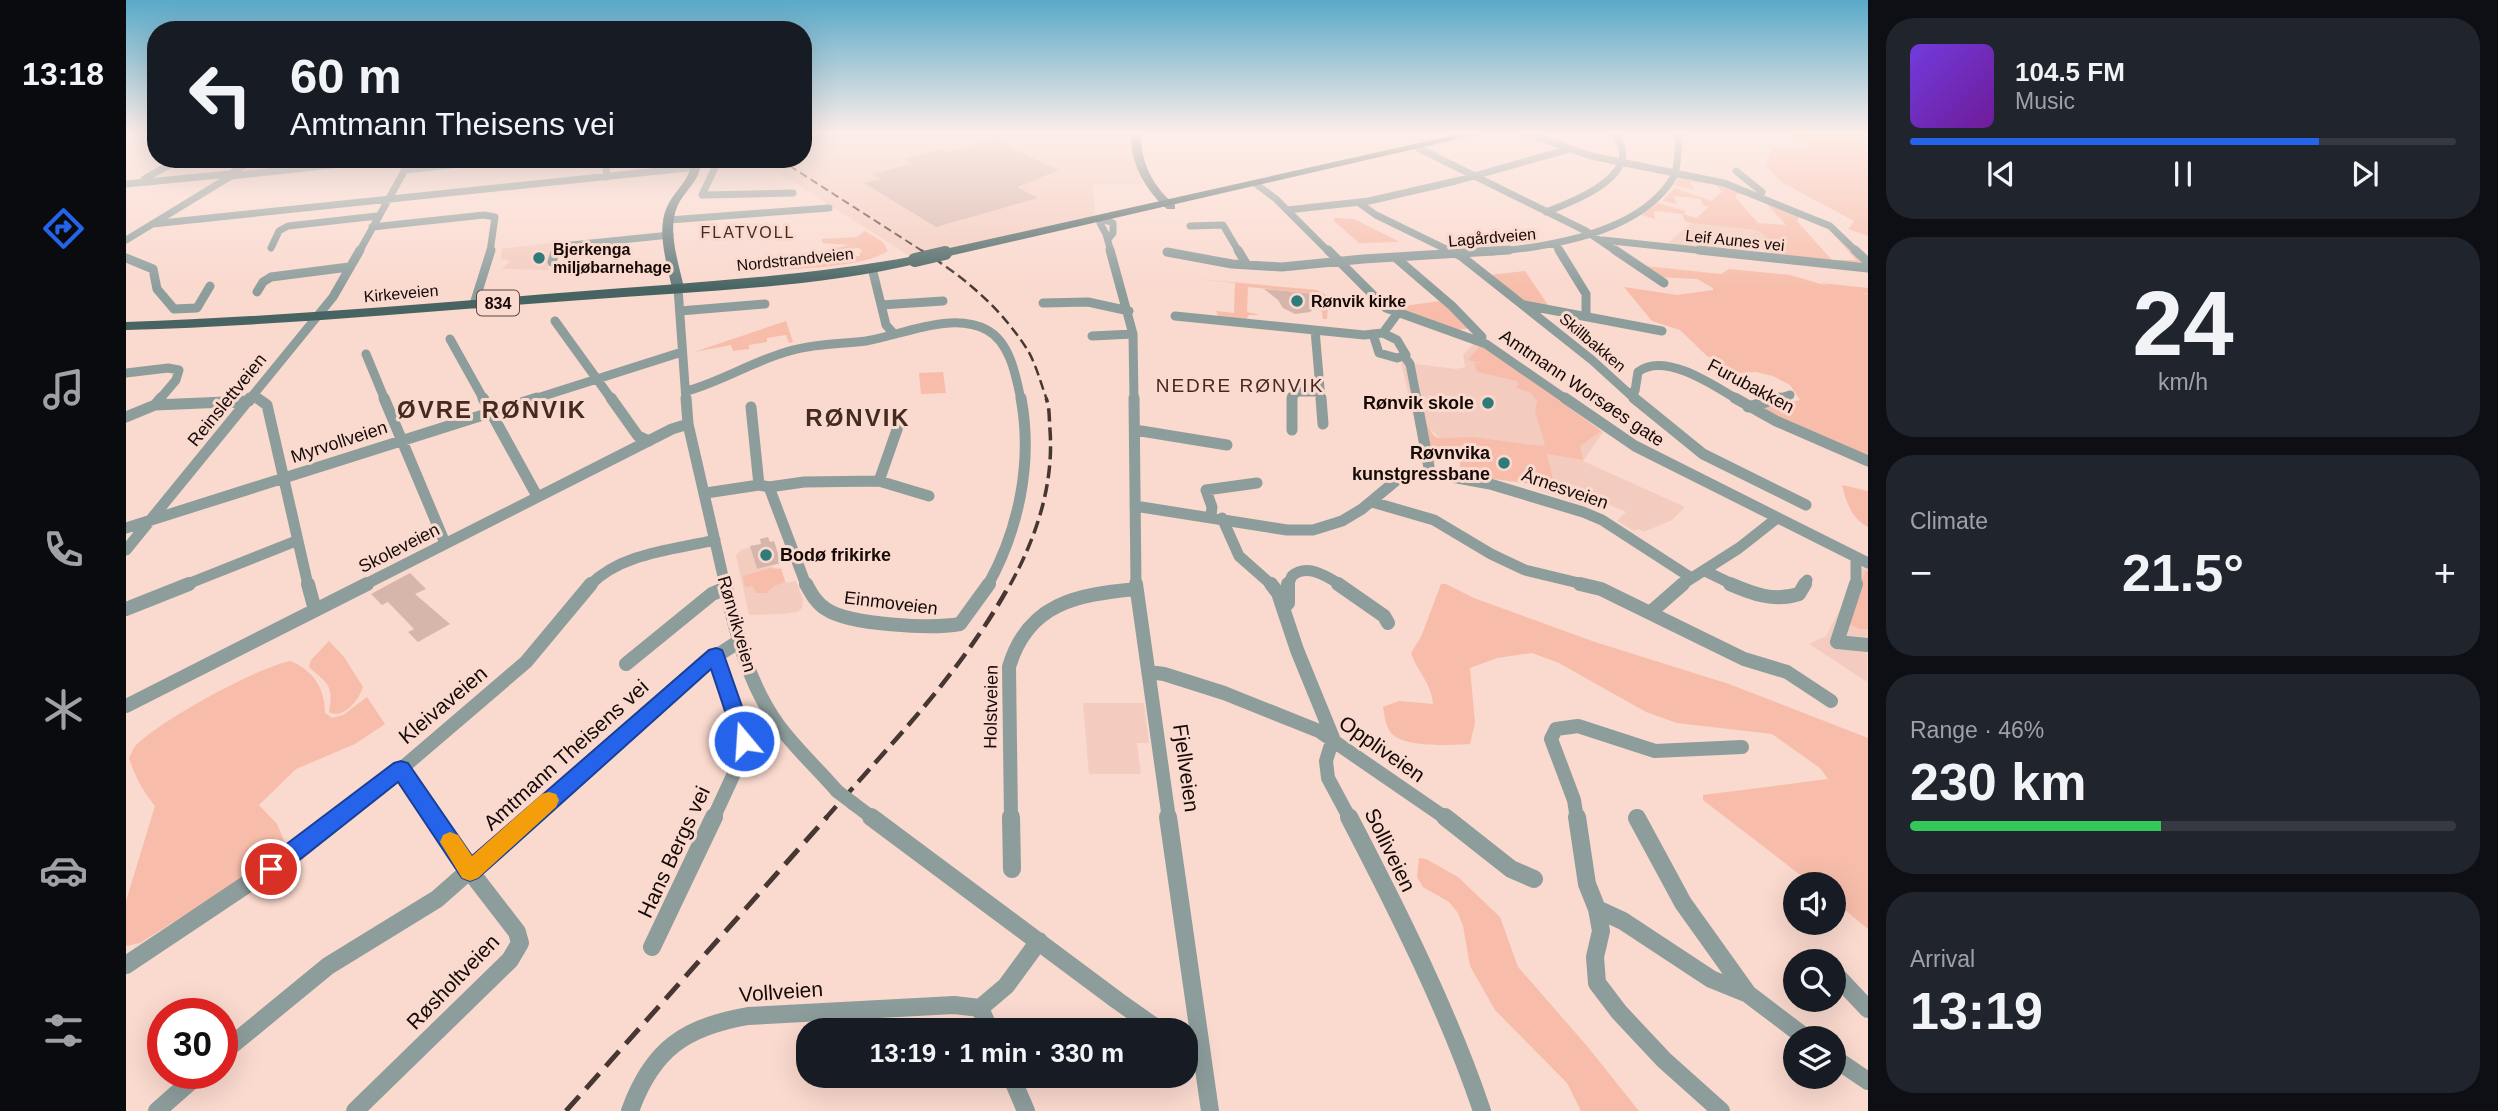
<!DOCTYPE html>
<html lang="en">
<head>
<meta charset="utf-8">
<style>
  :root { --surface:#171b24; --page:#20242c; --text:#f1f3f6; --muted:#9ea1a6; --line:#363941; --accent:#2563eb }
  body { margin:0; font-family:Arial,sans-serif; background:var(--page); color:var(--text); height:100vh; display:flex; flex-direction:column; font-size:26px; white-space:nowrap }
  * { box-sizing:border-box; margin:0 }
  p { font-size:23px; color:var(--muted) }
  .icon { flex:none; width:38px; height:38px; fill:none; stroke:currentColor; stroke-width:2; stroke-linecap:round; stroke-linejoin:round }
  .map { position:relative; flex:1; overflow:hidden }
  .drawer { display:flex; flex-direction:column; gap:18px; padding:18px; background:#0d0f14; width:630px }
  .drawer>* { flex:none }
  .hud { position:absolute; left:21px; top:21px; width:665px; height:147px; border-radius:28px; box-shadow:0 7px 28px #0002; background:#171b24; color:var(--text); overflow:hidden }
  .fabs { position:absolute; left:1657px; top:872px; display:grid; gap:14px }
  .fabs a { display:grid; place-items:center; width:63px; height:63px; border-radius:50%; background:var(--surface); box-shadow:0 7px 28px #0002; font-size:35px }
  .speed { position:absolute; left:21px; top:998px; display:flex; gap:14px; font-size:35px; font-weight:700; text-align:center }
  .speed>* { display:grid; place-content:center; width:91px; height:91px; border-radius:50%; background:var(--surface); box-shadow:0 7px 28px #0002; line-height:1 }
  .speed .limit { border:10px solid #d22; background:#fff; color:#111 }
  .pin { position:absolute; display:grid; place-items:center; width:60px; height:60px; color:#fff; margin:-30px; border:4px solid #fff; border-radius:50%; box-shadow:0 2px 7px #0007 }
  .me { position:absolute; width:77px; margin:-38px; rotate:342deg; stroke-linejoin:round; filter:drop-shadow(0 0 5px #0008) }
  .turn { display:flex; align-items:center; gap:24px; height:147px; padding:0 28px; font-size:32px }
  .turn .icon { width:91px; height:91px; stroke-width:2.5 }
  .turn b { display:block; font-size:49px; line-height:60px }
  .big { font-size:52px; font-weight:700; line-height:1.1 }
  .drawer .widget { flex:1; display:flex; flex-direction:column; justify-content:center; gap:10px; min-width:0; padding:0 24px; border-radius:28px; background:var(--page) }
  .drawer .dial { align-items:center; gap:0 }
  .dial b { font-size:91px; line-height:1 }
  .song { display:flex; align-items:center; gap:21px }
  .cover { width:84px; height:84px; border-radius:10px; background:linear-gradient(135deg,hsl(260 70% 55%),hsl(280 70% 35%)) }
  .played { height:7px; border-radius:4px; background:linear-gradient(90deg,var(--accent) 75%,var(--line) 75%) }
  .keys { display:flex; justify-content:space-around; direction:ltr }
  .heat { display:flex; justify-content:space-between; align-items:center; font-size:38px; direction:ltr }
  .charge { height:10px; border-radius:5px; background:linear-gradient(90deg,#34c759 46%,var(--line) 0) }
  .trip { position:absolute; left:670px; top:1018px; width:402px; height:70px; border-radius:28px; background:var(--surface); box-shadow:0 7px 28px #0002; font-weight:700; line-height:70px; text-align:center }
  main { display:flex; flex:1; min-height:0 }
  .dock { display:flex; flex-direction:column; width:126px; justify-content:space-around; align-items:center; background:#090b0e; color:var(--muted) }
  .dock .icon { width:49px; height:49px }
  .dock .current { color:var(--accent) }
  .dock b { font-size:32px; color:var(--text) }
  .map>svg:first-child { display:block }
</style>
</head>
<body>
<main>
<nav class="dock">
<b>13:18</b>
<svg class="icon current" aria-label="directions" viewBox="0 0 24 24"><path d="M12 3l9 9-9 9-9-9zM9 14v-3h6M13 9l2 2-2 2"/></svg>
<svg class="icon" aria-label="music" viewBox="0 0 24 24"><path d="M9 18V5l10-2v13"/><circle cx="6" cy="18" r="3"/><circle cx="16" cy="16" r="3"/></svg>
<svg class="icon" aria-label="phone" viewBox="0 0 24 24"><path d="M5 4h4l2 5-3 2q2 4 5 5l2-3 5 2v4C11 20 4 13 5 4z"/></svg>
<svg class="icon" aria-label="climate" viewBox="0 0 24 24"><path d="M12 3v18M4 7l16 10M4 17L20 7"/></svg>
<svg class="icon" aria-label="car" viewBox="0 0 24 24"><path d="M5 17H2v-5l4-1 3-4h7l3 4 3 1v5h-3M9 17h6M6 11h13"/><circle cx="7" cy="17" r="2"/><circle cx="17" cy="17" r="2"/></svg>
<svg class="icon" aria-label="filters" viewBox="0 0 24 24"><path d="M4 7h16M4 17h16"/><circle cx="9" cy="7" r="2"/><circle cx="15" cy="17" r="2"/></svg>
</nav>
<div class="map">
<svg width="1742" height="1111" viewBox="0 0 1742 1111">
  <rect width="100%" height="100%" fill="#fad9ce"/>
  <path fill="#f4ccbf" d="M677 133H1000L1009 144 1016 184H967L969 218 787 258 631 159H677Z
    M1565 223 1629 230 1637 234 1650 251 1576 244 1564 247 1540 245Z
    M425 243 428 250 422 270 376 269 384 261 375 259 376 249Z
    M1348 343 1392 368 1477 432 1457 461 1559 507 1546 520 1518 532 1513 529 1508 531 1491 521 1500 512 1472 500 1464 507 1413 490 1418 485 1429 486 1319 442 1287 415 1275 362 1330 369 1339 367 1337 355Z
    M625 547 631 569 647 566 648 570 655 568 660 583 670 581 677 600 676 608 671 612 657 614 623 615 610 555 615 550Z
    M1736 568 1742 569 1741 682 1683 644 1700 636Z
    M957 703H1018L1023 743H1011L1015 774H963Z"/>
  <path fill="#f7bdaa" d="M1662 133H1742V236L1722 229 1728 221 1655 182 1641 167 1643 154 1649 147 1686 149Z
    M138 159H253L117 171Z
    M1555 174 1624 195 1611 194 1609 197 1632 223 1660 225 1640 203 1673 217 1671 221 1706 260H1730L1708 235H1711L1738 264 1650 254 1637 250H1650L1637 234 1629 230 1564 223 1559 221 1556 214 1528 211 1529 219 1515 215 1532 203 1560 211 1557 214 1570 218 1583 207 1577 205 1574 199 1548 196 1551 204 1536 201 1549 188 1585 201 1596 192 1590 184 1564 182 1568 190 1548 185Z
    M1209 218 1228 219 1274 242 1233 243 1207 220Z
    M739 231 757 242 762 251C736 267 680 268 649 270L655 262 734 256V252H737L733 248 697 251 723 245 696 243V239L731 237Z
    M1519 266 1595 274 1603 269 1664 275 1702 286 1695 283 1742 288V293H1737L1742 294V458L1634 408 1674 400 1664 385 1647 376 1630 372 1612 373 1581 356 1554 330 1526 321 1498 287 1551 295 1587 290V288L1571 279 1531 277Z
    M1399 271 1424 308 1397 301 1363 275Z
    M1072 279 1191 290 1200 295 1213 307 1202 306 1201 319H1197L1193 294 1122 287 1121 312 1135 315H1123L1120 320 1093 318 1090 311 1108 313 1109 283Z
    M1315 301 1346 328 1330 330 1270 307Z
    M660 321 667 342 663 343 660 335 641 338V342L623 345V349L607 351 605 345 568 352Z
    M1358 346 1475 431 1454 446 1457 460 1421 454 1429 487 1336 475 1331 449 1307 447 1309 466 1304 464 1297 419 1308 436 1313 438 1347 437 1416 446 1419 444 1409 412 1411 401 1405 393 1389 387 1393 384 1391 381 1351 372 1348 363H1355L1342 360 1353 347Z
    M817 372 820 393 795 394 793 373Z
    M1716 485 1742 491V527C1726 519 1720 502 1716 485Z
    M644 568 655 569 659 582 648 586 641 593H630L627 586 619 587 617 576Z
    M1739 571H1742V629H1733L1721 623Z
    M1315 584H1320L1348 598 1469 642 1603 684 1742 738V929L1708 901V884H1686L1577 800V795L1702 779 1694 768 1646 734 1551 723 1520 712 1433 663 1406 653 1371 658 1344 668 1349 723 1344 744C1326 745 1280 748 1266 734 1259 726 1259 717 1257 707L1273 701 1307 704C1306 684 1291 671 1285 653L1295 637Z
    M203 641 218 657 237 687C233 700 217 720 203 712 208 683 201 684 183 667L185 660Z
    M164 661C187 670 199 688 199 713L206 718 217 715 241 697 259 724 229 744 170 769 133 805 151 824 160 845 105 886 14 943 0 946V901L29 806C17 791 9 777 3 758 6 753 7 748 11 744 39 718 128 669 164 661Z
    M1293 858 1300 859 1332 877 1374 917 1392 967 1461 1046 1513 1111H1455L1441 1083 1369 1010 1344 966 1337 926 1332 913 1323 902 1297 887 1291 877Z"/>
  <path fill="#d6b6ab" d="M869 140 885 145V148L933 170 891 187 912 198 810 227 738 183 755 179 747 174 785 164 778 159 816 149 822 152Z
    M1138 289 1190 294 1191 306 1184 312 1169 314 1157 308 1152 300Z
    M642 537 644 542 648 541 655 563 631 569 624 546 635 544 634 539Z
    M284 573 300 589 289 594 324 624 292 642 282 632 288 629 262 602 256 605 245 594Z"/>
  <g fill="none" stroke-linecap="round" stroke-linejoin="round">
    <path stroke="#8d9d9c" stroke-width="7" d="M25 133 30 135
      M1400 133 1465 156 1598 183 1704 226 1731 252
      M1292 148 1460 231 1491 252
      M479 159 481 177
      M593 159 576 195 667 193
      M278 170 382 159
      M1610 171 1636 192
      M18 179 54 159
      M0 184 104 174 130 159
      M1130 184 1150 199 1203 252
      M1233 203 1250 215 1326 252
      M1161 210 1243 201 1330 181 1444 149
      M1420 212C1443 203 1504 181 1496 148 1495 143 1490 137 1488 133
      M543 220 703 208
      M26 224 571 167
      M1064 226 1097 225 1113 252
      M246 227 358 215 369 217 364 252
      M983 238 987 233V223L976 219 974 223 980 234 985 252
      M0 240 105 176 262 159
      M1477 240 1589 252
      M1429 244 1434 252
      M145 248 153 231 162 226 251 216
      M233 252 285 159
      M429 252 436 246 544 235
      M1365 252C1424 247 1516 233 1548 176 1553 165 1552 145 1553 133"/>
    <path stroke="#8d9d9c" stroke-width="9" d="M984 250 1007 334 1008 400
      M1112 250 1121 265
      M1202 250 1260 308 1360 344 1441 400
      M1323 250 1335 256 1466 360 1510 400
      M1433 250 1460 294V316
      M1489 250 1538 283
      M1573 250 1742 268
      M1729 250 1742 262
      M1041 252 1106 264 1156 267 1237 259 1383 250
      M0 258 27 269 31 289 48 309 71 308 84 286
      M1270 258 1326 306 1356 337
      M426 262 430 250
      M746 268 760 325 768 334
      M552 288 560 400
      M131 292 137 282 145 277 223 267
      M917 303 962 302 1003 311
      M348 304 365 250
      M755 305 817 301
      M1398 305 1536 331
      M554 311 639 304
      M1049 316 1238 335 1257 333 1271 314
      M429 321 486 400
      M1189 330 1195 400
      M1247 334 1253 353 1271 358 1280 355 1271 340 1257 333
      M966 336 1007 334
      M324 339 358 400
      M240 354 259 400
      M1278 356 1284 364 1291 400
      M0 373 42 368 53 370 50 380 33 400
      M561 391C596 381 626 362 660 352 686 344 713 344 740 341 776 335 826 311 861 330 884 342 890 376 895 400
      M1503 393 1509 391 1512 372C1538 351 1589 386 1612 400
      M127 396 135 400
      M123 400 207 297 234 250
      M405 400 556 352
      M1166 400V396L1172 392H1194
      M1648 400 1664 395"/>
    <path stroke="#8d9d9c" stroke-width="11" d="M131 398 141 405 182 585
      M258 398 319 543
      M357 398 411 496
      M485 398 512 436 523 441
      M560 398 562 424 599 585
      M1008 398 1010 585
      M1166 398V430
      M1195 398 1197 424
      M1290 398 1304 473
      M1439 398 1509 446 1742 563
      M1508 398 1577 454 1680 505
      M1609 398 1650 421 1742 461
      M29 405 35 398
      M625 407 633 485
      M1622 407 1654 398
      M0 417 29 405 123 401
      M1009 430 1101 445
      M753 481 774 421
      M643 487 678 482 753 481 803 496
      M580 493 633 485 643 487 680 585
      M1246 502 1308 520 1365 554 1399 570 1461 585
      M1009 506 1161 530H1187L1216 521 1236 509 1272 479 1304 473 1364 484 1457 512 1476 520 1564 577
      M1085 516 1086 507 1080 490 1131 483
      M1096 518 1113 556 1146 585
      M0 528 411 398
      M0 550 124 398
      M1730 559V585
      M1579 571 1608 585
      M59 585 170 541
      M238 585 546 429 562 424
      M464 585C496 553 546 550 589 540
      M862 585C893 529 907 462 895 398
      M1162 585 1166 576C1181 563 1200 576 1215 585
      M1555 585 1613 548 1651 518
      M1678 585 1681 580"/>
    <path stroke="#8d9d9c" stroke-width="14" d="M182 584 189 610
      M599 584C610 633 622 684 653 726 670 749 692 769 711 791
      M680 584C685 593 690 603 700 609 723 625 806 629 834 624L863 584
      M1010 584 1043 819
      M1145 584 1152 593 1171 650 1207 738 1200 761 1202 778 1224 819
      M1212 584 1258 616 1262 623
      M1454 584 1475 589 1618 659 1661 672 1705 701
      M1604 584C1627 594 1648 602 1673 594L1679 584
      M1730 584 1711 642 1742 645
      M1159 606 1162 603V584
      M0 609 63 584
      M1525 612 1557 584
      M500 664 586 594 600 588
      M1023 672 1038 674 1098 693 1193 731 1321 819
      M0 706 241 584
      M275 769 309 819
      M728 804 748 819
      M211 819 275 769 400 662 465 584
      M402 819 578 664 612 642
      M587 819 617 754V736L590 655
      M885 819 883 667C902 603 950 595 1010 589
      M1451 819 1448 800 1425 739 1430 729 1452 726 1529 751 1616 747"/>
    <path stroke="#8d9d9c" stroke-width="18" d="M745 817 992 1001 1026 1025 1041 1031
      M885 817 886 869
      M1042 817 1084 1111
      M1223 817C1271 909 1323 1013 1356 1111
      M1319 817 1385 869 1408 879
      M1451 817 1461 884 1471 909 1475 931 1469 957 1471 983 1493 1012 1538 1060 1595 1111
      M1511 818 1557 903 1622 994
      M1471 909 1497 921 1585 979 1622 994 1680 1038
      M526 947 588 817
      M0 965 166 854 213 817
      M1708 973 1742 1009
      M854 1008 880 986 913 941
      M96 1053 202 966 311 899 404 817
      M1708 1058 1742 1081
      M885 1076 900 1111
      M31 1111 74 1073
      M229 1111 384 960 394 943 391 932 344 871 307 817
      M504 1111C526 1050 558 1027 622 1016L828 1005 854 1008 864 1031"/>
    <path fill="#647b7b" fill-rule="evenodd" d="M1005 133H1015C1014 162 1027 187 1049 205V209H1041C1019 190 1004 163 1005 133Z
      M565 159H575C576 180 559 189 551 207 541 231 553 264 558 288L552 292 546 288C541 264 530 230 541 207 549 189 566 180 565 159Z"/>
    <path fill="#476463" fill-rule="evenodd" d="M1338 133H1358L819 257 813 253 819 249Z
      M789 256 794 257V263C684 289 568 291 456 300 304 311 152 326 0 330V322C149 317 297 304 446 292 561 283 675 277 789 256Z"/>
    <path stroke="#463732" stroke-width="2" stroke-dasharray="8 4.5" stroke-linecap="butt" d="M653 159 798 252"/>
    <path stroke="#463732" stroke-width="2.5" stroke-dasharray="10 5" stroke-linecap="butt" d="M795 250C838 277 873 306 901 349 910 364 915 384 921 400"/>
    <path stroke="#463732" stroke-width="3.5" stroke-dasharray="13 6" stroke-linecap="butt" d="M884 585C910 538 928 485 924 430 923 420 924 408 920 398"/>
    <path stroke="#463732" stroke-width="4.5" stroke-dasharray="17 8" stroke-linecap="butt" d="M699 819C765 744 836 672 884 584"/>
    <path stroke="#463732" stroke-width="5" stroke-dasharray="20 10" stroke-linecap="butt" d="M440 1111 701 817"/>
    <path stroke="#8d9d9c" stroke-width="14" d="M711 791 728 804"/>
    <path stroke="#476463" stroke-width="14" d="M789 260 819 253"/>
  </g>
  <linearGradient id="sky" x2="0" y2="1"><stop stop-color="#59a9c8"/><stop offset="0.46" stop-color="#fdeee9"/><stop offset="1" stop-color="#fdeee9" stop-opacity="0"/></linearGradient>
  <rect width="1742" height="289" fill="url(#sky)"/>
  <path fill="#2563eb" stroke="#184099" stroke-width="2" d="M590 648 596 650 598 655 628 741 625 747 618 749 611 747 585 669 352 878 344 881 336 878 272 782 153 876 145 878 138 876 135 869 138 861 268 763 275 761 282 763 346 856 583 650Z"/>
  <path fill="#f59e0b" d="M423 792 430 794 433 800 430 807 352 878 344 881 336 878 314 842 317 835 324 832 332 835 346 856 416 794Z"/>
  <g fill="#307a79" stroke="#fad9ce" stroke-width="2.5">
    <circle cx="413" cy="258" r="7"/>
    <circle cx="1171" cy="301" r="7"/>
    <circle cx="1362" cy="403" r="7"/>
    <circle cx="1378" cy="463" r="7"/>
    <circle cx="640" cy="555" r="7"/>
  </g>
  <g text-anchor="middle" stroke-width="6" stroke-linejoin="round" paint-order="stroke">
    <g font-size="16" letter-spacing="2" fill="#442b22" stroke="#fad9ce">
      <text x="622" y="238">FLATVOLL</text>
    </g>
    <g font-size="16" fill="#150a07" stroke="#fad9ce">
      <text transform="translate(1366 237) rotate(-5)" y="6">Lagårdveien</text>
      <text transform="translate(1609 240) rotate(6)" y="6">Leif Aunes vei</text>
      <text transform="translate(669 259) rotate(-6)" y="6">Nordstrandveien</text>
      <text transform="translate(275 293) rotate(-5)" y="6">Kirkeveien</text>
      <text transform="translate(1467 342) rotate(40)" y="6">Skillbakken</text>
    </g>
    <g font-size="16" font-weight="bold" fill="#150a07" stroke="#fad9ce" text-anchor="start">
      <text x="427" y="255">Bjerkenga<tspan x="427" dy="18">miljøbarnehage</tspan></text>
      <text x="1185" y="307">Rønvik kirke</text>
    </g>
    <rect fill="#fad9ce" stroke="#5a4843" stroke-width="2" x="351" y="290.5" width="42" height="25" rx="5"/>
    <g font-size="16" font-weight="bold" fill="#150a07">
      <text x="372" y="309">834</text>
    </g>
    <g font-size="18" fill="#150a07" stroke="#fad9ce">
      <text transform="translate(1625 386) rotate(28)" y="6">Furubakken</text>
      <text transform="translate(1456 388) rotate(34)" y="6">Amtmann Worsøes gate</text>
      <text transform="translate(101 400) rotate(-51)" y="6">Reinslettveien</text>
      <text transform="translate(213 442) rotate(-18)" y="6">Myrvollveien</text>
      <text transform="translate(1439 489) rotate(19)" y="6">Årnesveien</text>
      <text transform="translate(273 548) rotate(-27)" y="6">Skoleveien</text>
      <text transform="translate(765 603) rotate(7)" y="6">Einmoveien</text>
      <text transform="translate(611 624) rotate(74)" y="6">Rønvikveien</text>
      <text transform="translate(865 707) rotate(-89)" y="6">Holstveien</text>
    </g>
    <g font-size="18" font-weight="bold" fill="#150a07" stroke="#fad9ce" text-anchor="end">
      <text x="1348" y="409">Rønvik skole</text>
      <text x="1364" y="459">Røvnvika<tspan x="1364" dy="21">kunstgressbane</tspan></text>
      <text x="654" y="561" text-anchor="start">Bodø frikirke</text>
    </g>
    <g font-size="19" letter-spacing="2" fill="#442b22" stroke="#fad9ce">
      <text x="1114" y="392">NEDRE RØNVIK</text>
    </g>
    <g font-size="21" fill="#150a07" stroke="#fad9ce">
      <text transform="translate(317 705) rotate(-40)" y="7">Kleivaveien</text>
      <text transform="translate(1256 749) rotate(35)" y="7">Oppliveien</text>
      <text transform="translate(440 755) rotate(-42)" y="7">Amtmann Theisens vei</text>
      <text transform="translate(1060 768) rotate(82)" y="7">Fjellveien</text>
      <text transform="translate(1264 850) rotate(64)" y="7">Solliveien</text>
      <text transform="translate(548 852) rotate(-65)" y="7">Hans Bergs vei</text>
      <text transform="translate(327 982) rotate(-46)" y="7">Røsholtveien</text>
      <text transform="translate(655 992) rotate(-4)" y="7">Vollveien</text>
    </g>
    <g font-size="24" font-weight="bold" letter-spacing="2" fill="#442b22" stroke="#fad9ce">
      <text x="366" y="418">ØVRE RØNVIK</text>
      <text x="732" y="426">RØNVIK</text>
    </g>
  </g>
</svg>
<div class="fabs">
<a><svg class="icon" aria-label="sound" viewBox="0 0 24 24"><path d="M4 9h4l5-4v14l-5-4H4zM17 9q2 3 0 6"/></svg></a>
<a><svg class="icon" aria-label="search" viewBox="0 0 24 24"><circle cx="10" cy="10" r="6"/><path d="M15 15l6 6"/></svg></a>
<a><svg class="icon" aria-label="layers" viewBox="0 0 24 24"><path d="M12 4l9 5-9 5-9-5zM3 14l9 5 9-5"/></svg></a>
</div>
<div class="speed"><div class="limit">30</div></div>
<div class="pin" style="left:145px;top:869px;background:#d93025"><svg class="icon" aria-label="arrive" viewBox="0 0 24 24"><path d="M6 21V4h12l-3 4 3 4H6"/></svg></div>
<svg class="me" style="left:618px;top:741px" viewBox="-20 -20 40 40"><circle r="17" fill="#2563eb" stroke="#fff" stroke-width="3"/><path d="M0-11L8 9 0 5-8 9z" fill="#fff"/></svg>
<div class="trip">13:19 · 1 min · 330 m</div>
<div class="hud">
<div class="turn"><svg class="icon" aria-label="left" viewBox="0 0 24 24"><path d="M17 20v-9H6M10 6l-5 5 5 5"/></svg><div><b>60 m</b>Amtmann Theisens vei</div></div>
</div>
</div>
<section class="drawer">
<div class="widget">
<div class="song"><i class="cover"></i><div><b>104.5 FM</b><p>Music</p></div></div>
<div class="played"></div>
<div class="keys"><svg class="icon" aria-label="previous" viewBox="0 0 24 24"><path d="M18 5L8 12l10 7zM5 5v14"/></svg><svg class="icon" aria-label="pause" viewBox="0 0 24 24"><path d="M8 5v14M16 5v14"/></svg><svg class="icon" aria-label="next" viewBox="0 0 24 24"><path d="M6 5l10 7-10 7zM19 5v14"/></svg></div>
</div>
<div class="widget dial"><b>24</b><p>km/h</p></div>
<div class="widget"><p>Climate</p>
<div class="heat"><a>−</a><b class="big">21.5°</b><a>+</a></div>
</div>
<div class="widget"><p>Range · 46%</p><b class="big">230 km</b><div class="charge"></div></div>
<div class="widget"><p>Arrival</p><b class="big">13:19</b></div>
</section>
</main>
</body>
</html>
